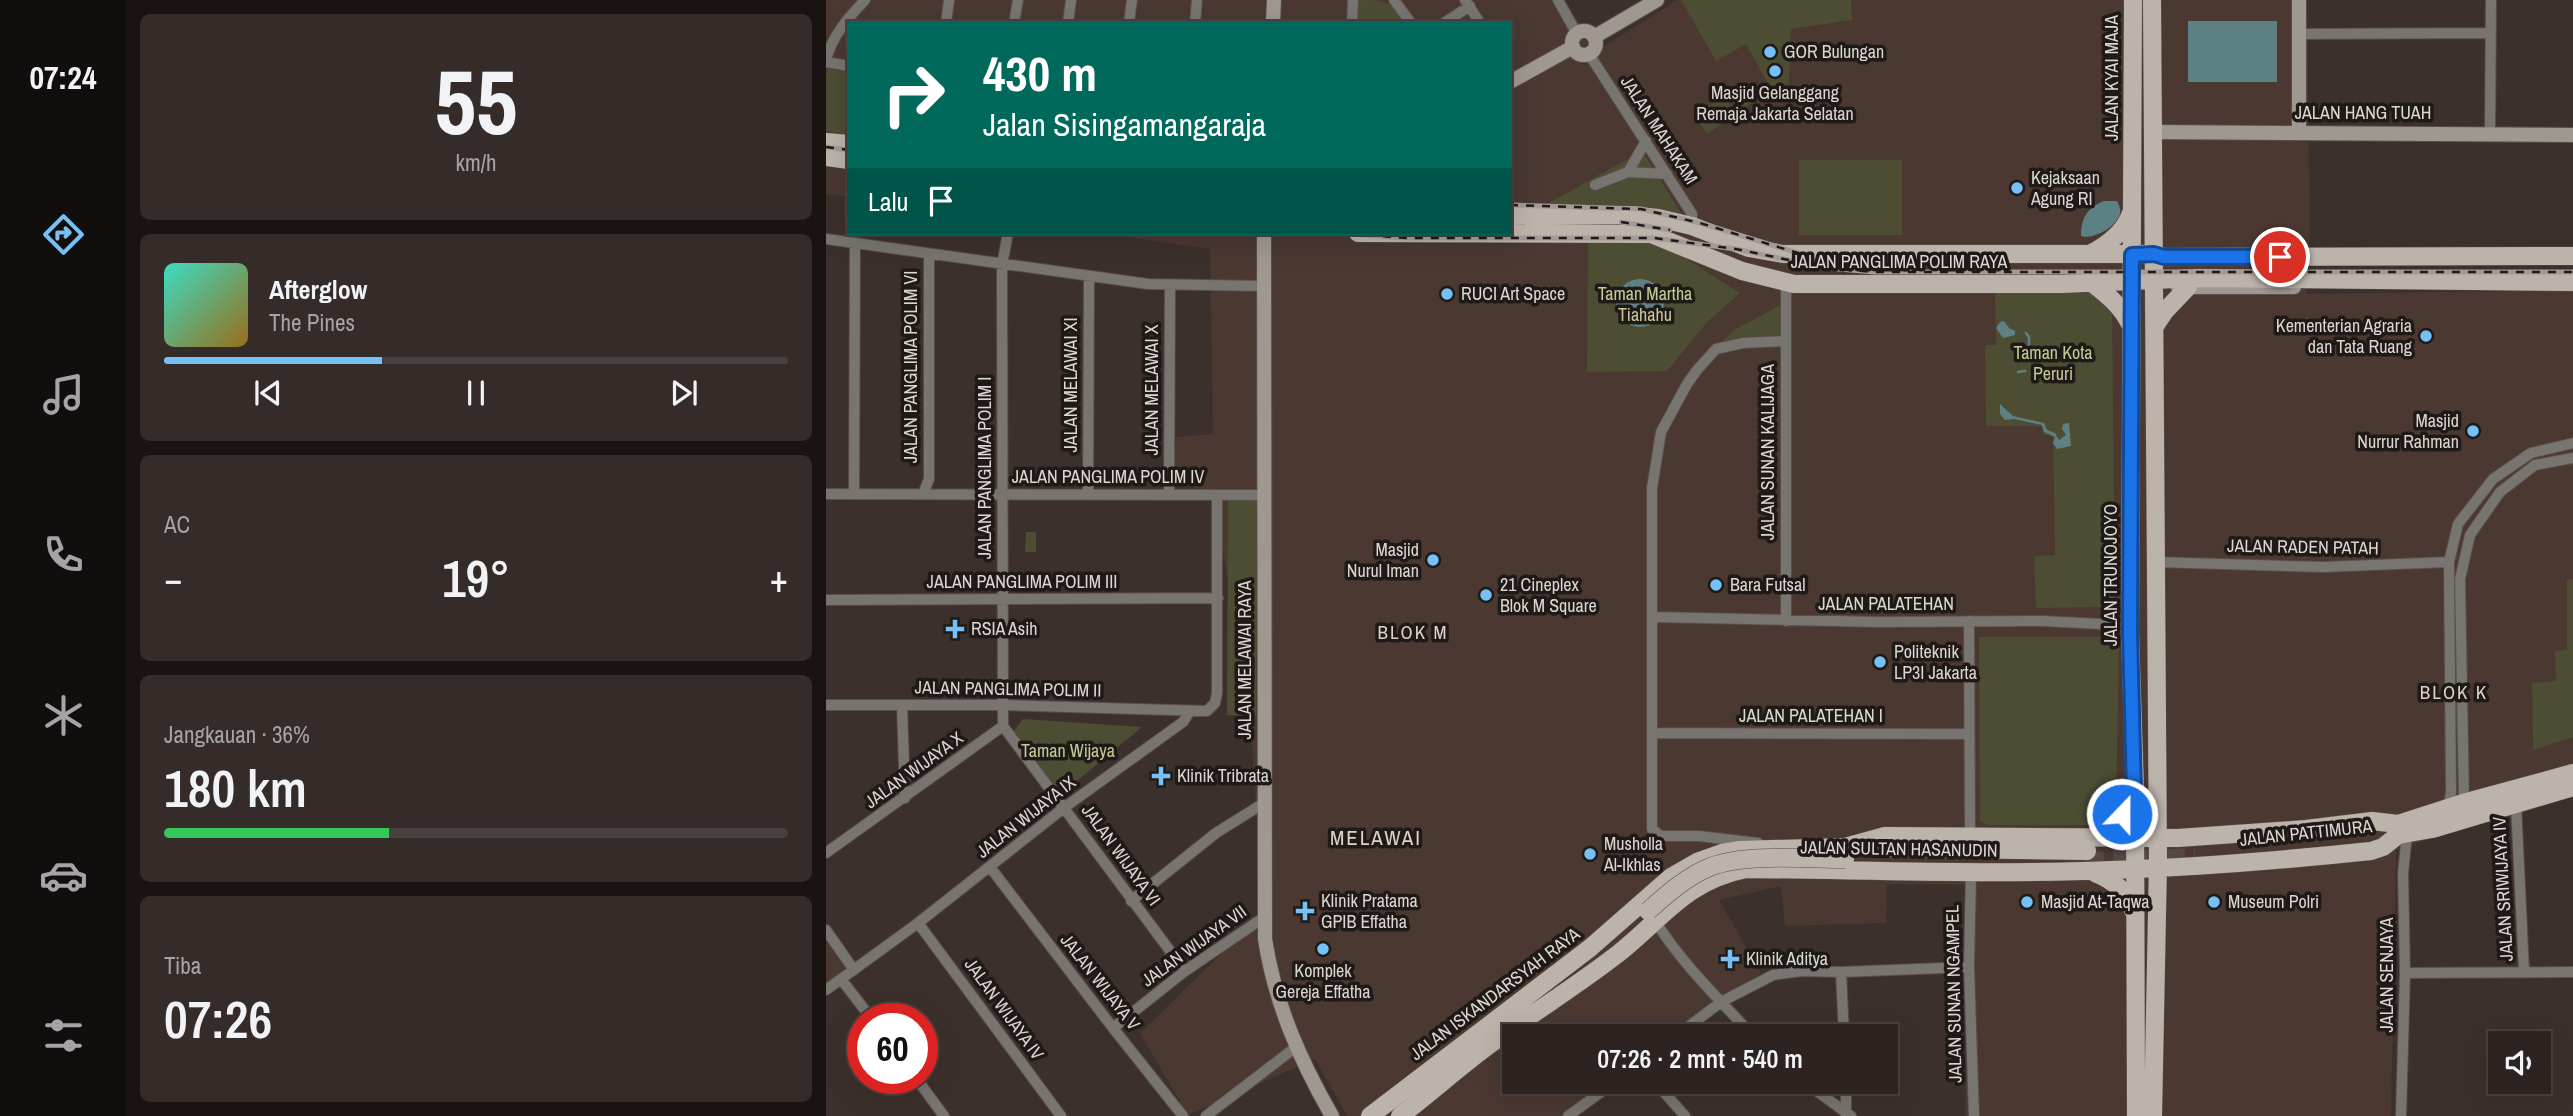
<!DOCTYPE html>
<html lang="id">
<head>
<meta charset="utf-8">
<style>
  :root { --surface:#2d2421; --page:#352c2a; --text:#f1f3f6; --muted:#a7a4a5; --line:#48413f; --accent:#75c0f6 }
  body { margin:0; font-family:"Archivo Narrow",sans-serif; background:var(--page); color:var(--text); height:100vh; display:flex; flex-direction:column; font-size:26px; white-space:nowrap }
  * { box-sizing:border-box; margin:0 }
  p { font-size:23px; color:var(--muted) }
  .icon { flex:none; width:38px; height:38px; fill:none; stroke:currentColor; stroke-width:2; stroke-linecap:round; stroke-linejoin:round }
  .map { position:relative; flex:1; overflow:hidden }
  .side { display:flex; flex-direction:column; gap:14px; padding:14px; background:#191412; width:700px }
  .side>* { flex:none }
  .hud { position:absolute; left:21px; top:21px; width:665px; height:214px; border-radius:0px; box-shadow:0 7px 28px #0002,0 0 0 2px var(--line); background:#00695c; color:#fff; overflow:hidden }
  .fabs { position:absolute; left:1662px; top:1031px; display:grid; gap:14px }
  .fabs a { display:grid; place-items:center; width:63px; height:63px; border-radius:0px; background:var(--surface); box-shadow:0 7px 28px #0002,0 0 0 2px var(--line); font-size:35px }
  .speed { position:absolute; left:21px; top:1003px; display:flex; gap:14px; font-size:35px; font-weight:700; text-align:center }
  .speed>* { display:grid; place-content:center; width:91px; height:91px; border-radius:50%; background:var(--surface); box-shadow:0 7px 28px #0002,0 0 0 2px var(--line); line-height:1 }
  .speed .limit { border:10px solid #d22; background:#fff; color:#111 }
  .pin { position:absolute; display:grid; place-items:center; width:60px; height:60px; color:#fff; margin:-30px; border:4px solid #fff; border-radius:50%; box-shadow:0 2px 7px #0007 }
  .me { position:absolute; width:77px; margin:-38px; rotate:22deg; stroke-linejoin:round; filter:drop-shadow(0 0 5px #0008) }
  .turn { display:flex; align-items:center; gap:24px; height:147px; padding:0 21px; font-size:32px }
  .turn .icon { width:91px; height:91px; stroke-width:2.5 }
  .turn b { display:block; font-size:49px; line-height:60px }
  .then { display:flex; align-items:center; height:66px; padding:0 21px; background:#0003; gap:14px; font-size:26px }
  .big { font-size:52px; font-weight:600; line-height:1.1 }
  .side .card { flex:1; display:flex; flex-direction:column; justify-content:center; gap:10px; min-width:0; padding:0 24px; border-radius:10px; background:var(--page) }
  .side .dial { align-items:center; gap:0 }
  .dial b { font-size:91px; line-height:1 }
  .song { display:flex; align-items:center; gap:21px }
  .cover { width:84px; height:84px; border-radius:10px; background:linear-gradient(135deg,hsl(170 70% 55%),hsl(40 70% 35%)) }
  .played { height:7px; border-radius:4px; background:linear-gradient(90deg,var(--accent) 35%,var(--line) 35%) }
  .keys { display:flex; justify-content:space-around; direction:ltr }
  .heat { display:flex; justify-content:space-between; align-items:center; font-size:38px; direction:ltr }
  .charge { height:10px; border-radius:5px; background:linear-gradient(90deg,#34c759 36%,var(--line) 0) }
  .trip { position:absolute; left:676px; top:1024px; width:396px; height:70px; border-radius:0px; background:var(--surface); box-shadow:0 7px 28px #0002,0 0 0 2px var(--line); font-weight:600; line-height:70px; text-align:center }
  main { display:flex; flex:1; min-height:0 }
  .tabs { display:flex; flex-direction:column; width:126px; justify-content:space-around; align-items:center; background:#120e0d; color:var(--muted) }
  .tabs .icon { width:49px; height:49px }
  .tabs .selected { color:var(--accent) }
  .tabs b { font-size:32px; color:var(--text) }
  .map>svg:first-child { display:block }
</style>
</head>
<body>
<main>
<nav class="tabs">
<b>07:24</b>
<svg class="icon selected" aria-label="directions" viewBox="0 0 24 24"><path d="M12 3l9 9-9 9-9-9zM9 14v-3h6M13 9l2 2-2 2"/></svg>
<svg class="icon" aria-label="music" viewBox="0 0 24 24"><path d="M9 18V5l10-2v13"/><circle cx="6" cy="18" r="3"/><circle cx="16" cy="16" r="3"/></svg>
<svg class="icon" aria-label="phone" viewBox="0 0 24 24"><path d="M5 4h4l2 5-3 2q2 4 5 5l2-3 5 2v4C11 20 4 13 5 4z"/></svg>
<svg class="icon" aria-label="climate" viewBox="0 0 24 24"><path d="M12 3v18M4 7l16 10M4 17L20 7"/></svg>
<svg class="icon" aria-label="car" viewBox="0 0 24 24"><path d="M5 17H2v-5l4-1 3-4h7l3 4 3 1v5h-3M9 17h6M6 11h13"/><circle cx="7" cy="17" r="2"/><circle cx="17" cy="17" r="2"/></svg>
<svg class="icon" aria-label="filters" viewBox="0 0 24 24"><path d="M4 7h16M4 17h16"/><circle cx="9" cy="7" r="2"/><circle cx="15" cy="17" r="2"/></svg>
</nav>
<section class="side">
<div class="card dial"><b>55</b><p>km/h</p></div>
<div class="card">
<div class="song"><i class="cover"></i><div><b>Afterglow</b><p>The Pines</p></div></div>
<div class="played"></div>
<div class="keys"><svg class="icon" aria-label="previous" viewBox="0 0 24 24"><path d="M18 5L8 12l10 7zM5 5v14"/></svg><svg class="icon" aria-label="pause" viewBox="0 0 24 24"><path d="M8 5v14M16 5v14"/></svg><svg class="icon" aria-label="next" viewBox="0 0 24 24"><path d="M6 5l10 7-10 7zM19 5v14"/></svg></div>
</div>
<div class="card"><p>AC</p>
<div class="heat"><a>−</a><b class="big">19°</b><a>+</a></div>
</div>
<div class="card"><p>Jangkauan · 36%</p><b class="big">180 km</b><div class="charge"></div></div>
<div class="card"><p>Tiba</p><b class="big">07:26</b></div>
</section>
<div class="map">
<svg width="1747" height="1116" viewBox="0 0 1747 1116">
  <rect width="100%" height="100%" fill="#3c302c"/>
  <path fill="#4a3831" d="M0 0H737L772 50 851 0H1481L1484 245 1480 294 1747 290V794L1570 850 1565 1116H1139L1145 885 1061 884 1060 923 959 926 955 886 893 900 935 973 855 1036H688V1082H793L744 1116H521L489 1059 362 1115 314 1033 437 913 422 683 387 499 348 476 350 437 387 434 384 249 274 233H684V23H23V197L0 194Z
    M0 939 21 970 0 984Z"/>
  <path fill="#4c4d33" d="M531 0C559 0 564 0 580 23H530Z
    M855 0H1025L1026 20 965 29 963 83 946 91 920 44 890 61Z
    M2 66 23 67V135L0 131V75Z
    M915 82 927 102 917 109 904 89Z
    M898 96 910 115 881 134 868 115Z
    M816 151 860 221 712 209Z
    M973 160H1076V235H973Z
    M820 238 843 248 914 293 881 322 841 371 761 372 762 240Z
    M1266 292 1286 312 1289 597 1277 607 1210 608 1208 556 1229 555 1227 436 1217 435 1216 426H1160L1159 345H1170L1169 293Z
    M958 303 956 344 892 346 908 330Z
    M402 500 431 501 430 716 401 715Z
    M200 532H210V552H199Z
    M1747 579V737L1707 750 1706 683 1730 681 1729 651 1741 650V580Z
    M1153 637H1279L1290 642 1293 649 1290 805 1263 825H1162L1154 821Z
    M197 719 316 727 234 795 187 732Z"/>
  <path fill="#5c8084" d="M1362 21H1451V82H1362Z
    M1278 201H1291C1293 205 1295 209 1294 213 1292 226 1268 240 1255 236 1255 218 1261 208 1278 201Z
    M790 303a24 24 0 1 1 48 0a24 24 0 1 1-48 0Z
    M1178 321 1183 328 1189 331V335L1177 338 1170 328 1174 322Z
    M1174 404 1187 416 1218 423 1221 430 1229 433 1233 440 1240 435 1236 429 1237 424 1243 423 1245 446 1231 449 1227 443 1229 437 1218 432 1216 425 1188 419 1179 420 1174 414Z"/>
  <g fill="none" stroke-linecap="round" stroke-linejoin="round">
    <path stroke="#5c8084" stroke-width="2.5" d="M1200 333 1203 337V362
      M1192 372 1199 371"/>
    <path stroke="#544945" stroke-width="18" stroke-dasharray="18 9" stroke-linecap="butt" d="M1260 861 1369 857"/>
    <defs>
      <path id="street" d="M568 0 585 23
        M639 0 654 23
        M732 0 751 34
        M120 23 123 0
        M188 23 192 0
        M242 23 245 0
        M303 23 306 0
        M369 23 371 0
        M526 23 527 0
        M618 23 644 6
        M1473 34 1664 33
        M763 54 866 214V226
        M0 59C7 35 22 18 39 0
        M0 62 23 66
        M1664 133 1665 0
        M802 172 820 141
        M769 185 802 172 841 174
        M0 239 322 284 437 286
        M960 283V621
        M0 494 438 495
        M28 494 29 244
        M97 494 103 479V254
        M262 494 263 276
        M343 494 344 286
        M1330 562 1497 567 1623 562
        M0 600 392 598
        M827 617 1051 622 1217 621 1294 625 1304 633
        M1143 621 1144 836
        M0 705H177L381 711 389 703 391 693V495
        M76 705 79 798
        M177 726 359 971
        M827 733 1143 734
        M1638 802 1634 579 1644 535 1674 492 1709 465 1747 458
        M1690 804 1698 971
        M1622 808 1625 793 1623 562 1632 524 1667 479 1705 453 1747 443
        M932 843 873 836H835L826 829V488L835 432 861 384 871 370 890 349 917 343 960 341
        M0 853 177 726 176 265 182 233
        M164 867 287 1028 357 1116
        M1145 872 1143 967 1148 1116
        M305 901 390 833 438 803
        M828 919C855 963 892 998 927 1036
        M92 923 235 1116
        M0 930 28 970
        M1015 972 1018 1036
        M1579 973 1747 972
        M15 979 45 1018
        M0 990 92 923 239 807 357 722 364 711
        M287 1028 359 971 437 918
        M850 1036 895 1002 947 975 976 971 1015 972 1143 967
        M90 1078 118 1116
        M829 1082 859 1116
        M978 1082 1025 1116
        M1020 1082V1116
        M380 1116 470 1047
        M742 1116 789 1082
        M1575 1116 1579 973 1577 873 1581 834"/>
      <path id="secondary" d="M1473 0V132
        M447 23 448 0
        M746 43a12 12 0 1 1 24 0a12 12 0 1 1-24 0Z
        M768 37 831 0
        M684 82 747 47
        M1326 132 1747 135
        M438 233 439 939C449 1004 474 1060 506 1116
        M1352 287H1468"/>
      <path id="primary" d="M1307 0 1304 633 1309 791 1310 1116
        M1326 0 1332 863 1327 1116
        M0 142 23 144
        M0 157 23 160
        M684 216 803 215 832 218 866 226 923 248 957 254H1328L1338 257 1747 256
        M532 233 825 234 916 271 968 284H1236L1373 278 1747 282
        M1264 254C1281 245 1299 231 1305 213
        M1266 283C1283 296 1296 307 1305 326
        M1329 326 1339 311 1362 287
        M1269 837 1294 816 1307 794
        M1061 848 1261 851
        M1269 873C1287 880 1301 891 1307 910
        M544 1116 764 948 845 877 871 862 896 853 914 850 1019 847 1059 836 1352 838 1480 829 1546 821 1572 824 1637 803 1747 773
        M574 1116C605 1093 634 1066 666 1043 708 1012 752 985 793 953 838 917 860 881 920 869 1042 870 1164 875 1286 870 1372 867 1459 860 1545 851L1557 847 1572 835 1606 829 1747 787"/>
    </defs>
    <use href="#street" stroke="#594e4a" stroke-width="12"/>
    <use href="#secondary" stroke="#594e4a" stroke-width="16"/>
    <use href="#primary" stroke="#594e4a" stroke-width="19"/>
    <use href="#street" stroke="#787470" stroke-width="10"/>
    <use href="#secondary" stroke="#9f9891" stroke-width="14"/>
    <use href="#primary" stroke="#bcb4ab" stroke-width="18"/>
    <defs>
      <path id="rail" d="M0 147 23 150
        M684 205 815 209 874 223 975 254
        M795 222 844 230
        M509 233 580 238H828L910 249 1001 268 1048 272H1747"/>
    </defs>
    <use href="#rail" stroke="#a49b98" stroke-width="5"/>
    <use href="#rail" stroke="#1f1a17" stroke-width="2.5" stroke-dasharray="8" stroke-linecap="butt"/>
    <defs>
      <path id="primary-bridge" d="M822 911C841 894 860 877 884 867 919 853 981 859 1019 859"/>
    </defs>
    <use href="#primary-bridge" stroke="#594e4a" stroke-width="19" stroke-linecap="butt"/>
    <use href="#primary-bridge" stroke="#bcb4ab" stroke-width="18"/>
  </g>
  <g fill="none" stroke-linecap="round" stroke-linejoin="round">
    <defs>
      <path id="route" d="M1296 814 1308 791 1304 633 1306 255 1328 254 1338 257H1454"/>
    </defs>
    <use href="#route" stroke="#114b97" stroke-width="18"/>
    <use href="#route" stroke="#1a73e8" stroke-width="12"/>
  </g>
  <g fill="#75c0f6" stroke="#1f1a17" stroke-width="2.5">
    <circle cx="944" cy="52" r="7"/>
    <circle cx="949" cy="71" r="7"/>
    <circle cx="1191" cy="188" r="7"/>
    <circle cx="621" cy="294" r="7"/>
    <circle cx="1600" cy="336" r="7"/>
    <circle cx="1647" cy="431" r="7"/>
    <circle cx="607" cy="560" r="7"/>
    <circle cx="890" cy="585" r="7"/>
    <circle cx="660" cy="595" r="7"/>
    <path d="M125.5 618.5h7v7h7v7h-7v7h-7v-7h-7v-7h7z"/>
    <circle cx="1054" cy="662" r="7"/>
    <path d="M331.5 765.5h7v7h7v7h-7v7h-7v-7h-7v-7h7z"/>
    <circle cx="764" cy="854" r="7"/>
    <circle cx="1201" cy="902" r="7"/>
    <circle cx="1388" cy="902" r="7"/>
    <path d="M475.5 900.5h7v7h7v7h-7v7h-7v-7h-7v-7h7z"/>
    <circle cx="497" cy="949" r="7"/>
    <path d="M900.5 948.5h7v7h7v7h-7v7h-7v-7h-7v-7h7z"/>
  </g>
  <g text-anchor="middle" stroke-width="7" stroke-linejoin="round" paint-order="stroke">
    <g font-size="18" fill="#ddd6d3" stroke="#1f1a17" text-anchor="start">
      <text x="958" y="58">GOR Bulungan</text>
      <text x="949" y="99" text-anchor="middle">Masjid Gelanggang<tspan x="949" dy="21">Remaja Jakarta Selatan</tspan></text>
      <text x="1205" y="184">Kejaksaan<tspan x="1205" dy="21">Agung RI</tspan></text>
      <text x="635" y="300">RUCI Art Space</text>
      <text x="1586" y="332" text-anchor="end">Kementerian Agraria<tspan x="1586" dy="21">dan Tata Ruang</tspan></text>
      <text x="1633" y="427" text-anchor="end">Masjid<tspan x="1633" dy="21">Nurrur Rahman</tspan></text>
      <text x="593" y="556" text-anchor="end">Masjid<tspan x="593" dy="21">Nurul Iman</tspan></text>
      <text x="674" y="591">21 Cineplex<tspan x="674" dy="21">Blok M Square</tspan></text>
      <text x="904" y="591">Bara Futsal</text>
      <text x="145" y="635">RSIA Asih</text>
      <text x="1068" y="658">Politeknik<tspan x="1068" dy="21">LP3I Jakarta</tspan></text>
      <text x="351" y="782">Klinik Tribrata</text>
      <text x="778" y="850">Musholla<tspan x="778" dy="21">Al-Ikhlas</tspan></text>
      <text x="495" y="907">Klinik Pratama<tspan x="495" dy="21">GPIB Effatha</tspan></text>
      <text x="1215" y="908">Masjid At-Taqwa</text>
      <text x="1402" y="908">Museum Polri</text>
      <text x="920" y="965">Klinik Aditya</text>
      <text x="497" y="977" text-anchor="middle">Komplek<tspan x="497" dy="21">Gereja Effatha</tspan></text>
    </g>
    <g font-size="18" fill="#ddd6d3" stroke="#1f1a17">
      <text transform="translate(1286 78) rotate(-90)" y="6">JALAN KYAI MAJA</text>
      <text x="1537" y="119">JALAN HANG TUAH</text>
      <text transform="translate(833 130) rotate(57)" y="6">JALAN MAHAKAM</text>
      <text x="1073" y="268">JALAN PANGLIMA POLIM RAYA</text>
      <text transform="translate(85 367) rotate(-90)" y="6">JALAN PANGLIMA POLIM VI</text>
      <text transform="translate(245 385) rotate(-90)" y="6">JALAN MELAWAI XI</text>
      <text transform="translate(326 390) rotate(-90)" y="6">JALAN MELAWAI X</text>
      <text transform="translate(942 452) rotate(-90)" y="6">JALAN SUNAN KALIJAGA</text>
      <text transform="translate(159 468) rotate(-90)" y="6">JALAN PANGLIMA POLIM I</text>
      <text x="282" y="483">JALAN PANGLIMA POLIM IV</text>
      <text transform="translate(1477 547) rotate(1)" y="6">JALAN RADEN PATAH</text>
      <text transform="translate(1285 575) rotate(-90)" y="6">JALAN TRUNOJOYO</text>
      <text x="196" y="588">JALAN PANGLIMA POLIM III</text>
      <text x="1060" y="610">JALAN PALATEHAN</text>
      <text transform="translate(419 660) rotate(-90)" y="6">JALAN MELAWAI RAYA</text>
      <text transform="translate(182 689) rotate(1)" y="6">JALAN PANGLIMA POLIM II</text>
      <text x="985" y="722">JALAN PALATEHAN I</text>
      <text transform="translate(88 770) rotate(-36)" y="6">JALAN WIJAYA X</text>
      <text transform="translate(200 817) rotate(-38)" y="6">JALAN WIJAYA IX</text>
      <text transform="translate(1480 833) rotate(-6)" y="6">JALAN PATTIMURA</text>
      <text transform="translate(1073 849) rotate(1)" y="6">JALAN SULTAN HASANUDIN</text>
      <text transform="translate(295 855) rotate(54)" y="6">JALAN WIJAYA VI</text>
      <text transform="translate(1677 889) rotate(-93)" y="6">JALAN SRIWIJAYA IV</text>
      <text transform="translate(368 946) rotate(-36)" y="6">JALAN WIJAYA VII</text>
      <text transform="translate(1561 975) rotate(-90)" y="6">JALAN SENJAYA</text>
      <text transform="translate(274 982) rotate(52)" y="6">JALAN WIJAYA V</text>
      <text transform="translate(669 994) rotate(-37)" y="6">JALAN ISKANDARSYAH RAYA</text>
      <text transform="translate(1128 994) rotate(-91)" y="6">JALAN SUNAN NGAMPEL</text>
      <text transform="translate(178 1009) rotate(54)" y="6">JALAN WIJAYA IV</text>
    </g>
    <g font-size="18" fill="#c6ca95" stroke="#1f1a17">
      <text x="819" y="300">Taman Martha<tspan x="819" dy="21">Tiahahu</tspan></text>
      <text x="1227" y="359">Taman Kota<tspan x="1227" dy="21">Peruri</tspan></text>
      <text x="242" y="757">Taman Wijaya</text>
    </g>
    <g font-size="19" letter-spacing="2" fill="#dfd1cb" stroke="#1f1a17">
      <text x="587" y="639">BLOK M</text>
      <text x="1628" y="699">BLOK K</text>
    </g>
    <g font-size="21" letter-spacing="2" fill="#dfd1cb" stroke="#1f1a17">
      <text x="550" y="845">MELAWAI</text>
    </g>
  </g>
</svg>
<div class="fabs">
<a><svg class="icon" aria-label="sound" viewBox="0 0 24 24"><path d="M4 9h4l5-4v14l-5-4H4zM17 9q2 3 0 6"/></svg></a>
</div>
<div class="speed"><div class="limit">60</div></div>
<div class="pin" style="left:1454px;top:257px;background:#d93025"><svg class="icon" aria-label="arrive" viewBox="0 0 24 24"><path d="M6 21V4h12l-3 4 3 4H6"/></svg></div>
<svg class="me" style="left:1296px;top:814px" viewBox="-20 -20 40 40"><circle r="17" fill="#1a73e8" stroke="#fff" stroke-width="3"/><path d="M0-11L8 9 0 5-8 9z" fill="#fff"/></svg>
<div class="trip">07:26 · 2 mnt · 540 m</div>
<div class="hud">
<div class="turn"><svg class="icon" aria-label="right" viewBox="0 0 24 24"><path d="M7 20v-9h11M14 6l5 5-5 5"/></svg><div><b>430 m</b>Jalan Sisingamangaraja</div></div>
<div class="then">Lalu<svg class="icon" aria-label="arrive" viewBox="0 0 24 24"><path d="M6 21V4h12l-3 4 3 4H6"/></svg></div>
</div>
</div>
</main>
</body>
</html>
